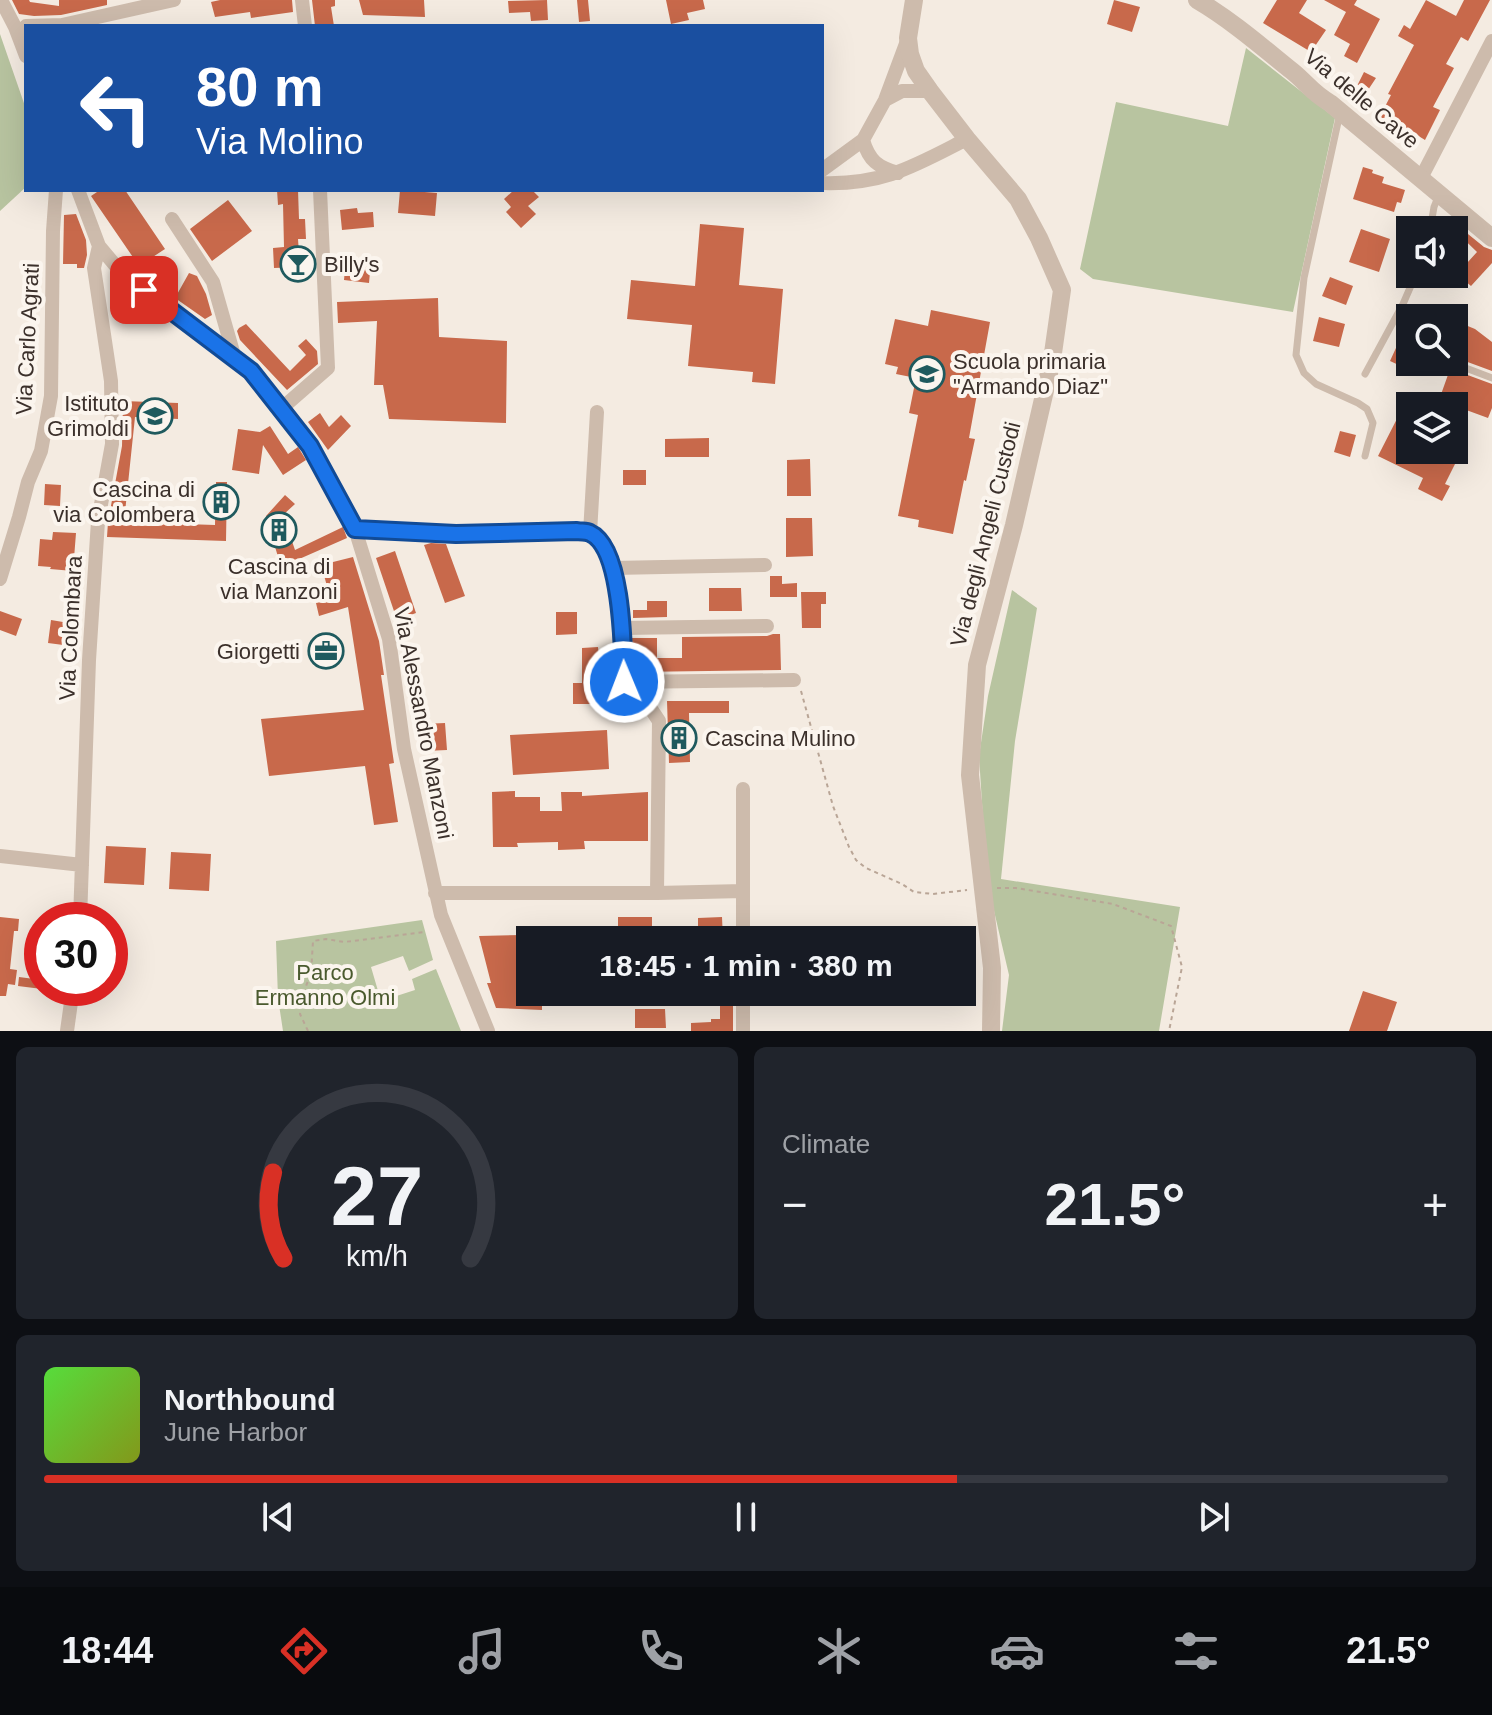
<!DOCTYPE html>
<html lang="en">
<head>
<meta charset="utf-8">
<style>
  :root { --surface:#171b24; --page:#20242c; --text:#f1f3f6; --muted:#9ea1a6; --line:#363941; --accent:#d93025 }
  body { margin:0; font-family:Arial,sans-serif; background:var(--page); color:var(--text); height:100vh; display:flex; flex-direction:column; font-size:30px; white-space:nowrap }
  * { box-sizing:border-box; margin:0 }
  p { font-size:26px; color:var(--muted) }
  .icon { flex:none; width:44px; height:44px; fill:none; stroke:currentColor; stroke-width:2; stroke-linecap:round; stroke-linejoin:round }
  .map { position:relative; height:1031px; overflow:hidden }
  .drawer { display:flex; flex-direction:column; gap:16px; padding:16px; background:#0d0f14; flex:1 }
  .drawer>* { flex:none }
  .top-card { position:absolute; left:24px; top:24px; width:800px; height:168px; border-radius:0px; box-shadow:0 8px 32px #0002; background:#1a4fa0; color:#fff; overflow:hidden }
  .buttons { position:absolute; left:1396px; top:216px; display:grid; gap:16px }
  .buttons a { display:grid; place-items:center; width:72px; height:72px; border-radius:0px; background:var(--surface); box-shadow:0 8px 32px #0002; font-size:40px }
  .speed { position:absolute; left:24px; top:902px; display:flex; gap:16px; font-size:40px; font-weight:700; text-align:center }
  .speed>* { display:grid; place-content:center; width:104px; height:104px; border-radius:50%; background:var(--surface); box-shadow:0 8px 32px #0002; line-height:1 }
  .speed .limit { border:12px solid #d22; background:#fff; color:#111 }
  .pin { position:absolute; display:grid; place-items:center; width:68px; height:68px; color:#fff; margin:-34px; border-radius:16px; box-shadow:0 4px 12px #0006 }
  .me { position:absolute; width:88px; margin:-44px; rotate:359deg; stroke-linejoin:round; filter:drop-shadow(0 0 6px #0008) }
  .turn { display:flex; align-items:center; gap:28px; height:168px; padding:0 40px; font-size:36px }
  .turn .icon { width:104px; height:104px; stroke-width:2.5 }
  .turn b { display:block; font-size:56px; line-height:68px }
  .big { font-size:60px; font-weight:700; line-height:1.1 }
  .drawer .tile { flex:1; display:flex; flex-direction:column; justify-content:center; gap:12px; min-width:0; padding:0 28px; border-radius:12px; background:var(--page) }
  .drawer .dial { align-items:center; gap:0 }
  .dial svg { height:208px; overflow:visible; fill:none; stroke:var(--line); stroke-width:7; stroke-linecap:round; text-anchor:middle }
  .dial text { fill:var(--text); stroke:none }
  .song { display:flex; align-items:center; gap:24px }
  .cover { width:96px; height:96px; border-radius:12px; background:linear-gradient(135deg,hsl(110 70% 55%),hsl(70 70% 35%)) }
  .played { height:8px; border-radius:4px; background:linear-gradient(90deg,var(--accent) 65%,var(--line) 65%) }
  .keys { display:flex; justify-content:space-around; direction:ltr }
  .heat { display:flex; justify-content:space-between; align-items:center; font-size:44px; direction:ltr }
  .drawer .tiles { flex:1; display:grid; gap:16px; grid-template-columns:1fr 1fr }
  .tile:last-child { grid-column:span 2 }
  .trip { position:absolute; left:516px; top:926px; width:460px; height:80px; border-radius:0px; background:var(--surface); box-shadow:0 8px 32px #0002; font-weight:700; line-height:80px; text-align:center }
  .tabs { display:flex; height:128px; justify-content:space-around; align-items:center; background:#090b0e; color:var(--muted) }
  .tabs .icon { width:56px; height:56px }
  .tabs .active { color:var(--accent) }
  .tabs b { font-size:36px; color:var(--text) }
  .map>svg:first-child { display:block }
</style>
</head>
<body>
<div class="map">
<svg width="1492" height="1031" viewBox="0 0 1492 1031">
  <rect width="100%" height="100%" fill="#f4ebe1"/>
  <path fill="#b8c4a0" d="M0 34 26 109V187L0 211Z
    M1246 48 1335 118 1293 312 1093 279 1080 269 1116 102 1228 126Z
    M1012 590 1037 608 1015 741 1001 879 1180 907 1159 1031H1002L1009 975 987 881 979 756 988 696Z
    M422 920 433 960 409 971 403 956 371 967 381 1001 415 990 412 979 436 969 461 1031H283L278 998 276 941Z"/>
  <path fill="#c8694b" d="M12 0H29L30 2 59 6V0H107V5L61 15 34 16 19 14Z
    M220 0H292L293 12 251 18 250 12 215 17 211 2Z
    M312 0H335V6L331 7 334 26H315Z
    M359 0H424L425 17 363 15Z
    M547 0 548 20 531 21 530 12 509 13 508 1Z
    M577 0H588L590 21 579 22Z
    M666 0H703L705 9 687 13 689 20 671 24Z
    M1114 0 1140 7 1132 32 1107 24Z
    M1277 0H1307L1299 13 1326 30 1311 52 1263 23Z
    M1324 0H1357L1354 5 1380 19 1357 63 1344 56 1350 44 1334 35 1346 12Z
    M1426 0 1456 16 1464 0H1490L1468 41 1461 37 1446 64 1454 68 1433 107 1440 110 1425 140 1396 122 1391 130 1377 122 1391 95 1388 94 1414 45 1398 36 1404 25 1410 29Z
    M1364 72 1376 78 1360 102 1333 88 1339 76 1357 86Z
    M1363 167 1373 170 1372 173 1384 177 1382 183 1405 190 1401 203 1397 202 1394 212 1353 199Z
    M100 190H125L165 249 139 266 91 196Z
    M277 190H298L299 219H305L306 239H298L300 267 274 268 273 248 284 247 283 204 278 205Z
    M400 190 437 193 435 216 398 213Z
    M514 190H532L539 197 528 206 536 214 521 228 506 212 511 207 504 199Z
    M228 200 252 231 212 261 190 229Z
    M357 208 358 213 373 212 374 227 342 230 340 210Z
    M76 214 86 240 87 255 84 268H77V264H63L64 215Z
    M1447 217 1484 247 1492 250V263L1471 286 1457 274 1477 252 1444 220Z
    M700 224 744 228 739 285 783 289 775 384 752 382 753 372 688 366 692 325 627 319 631 280 695 286Z
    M1361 229 1390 239 1379 272 1349 262Z
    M346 258 371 261 369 283 344 280Z
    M189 273 197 276 206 294 212 315 205 319 175 298Z
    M1330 277 1353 286 1346 305 1322 296Z
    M438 298 439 337 507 341 506 423 389 419 383 385H374L377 321 338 323 337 302Z
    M931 310 990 322 969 438 975 439 966 481 964 480 953 534 918 527 919 520 898 516 918 415 909 413 916 378 896 374 898 367 885 364 895 319 928 326Z
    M1319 317 1345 324 1339 347 1313 341Z
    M1458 322 1475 329 1492 342V371L1454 357V332Z
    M246 324 290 371 306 355 298 346 306 339 317 351 318 364 287 390 240 340 237 331 239 328Z
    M1401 337 1410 340V362H1424L1418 374 1390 361Z
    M1454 370 1492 384V408L1488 418 1439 400 1449 372 1454 374Z
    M123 401 178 403V419L135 417 124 522 215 525 216 482H227L226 541 107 537 108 522 122 446Z
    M1403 407 1410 411V419L1402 435 1410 439V450H1432L1456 462 1445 484 1450 486 1442 501 1418 489 1423 478 1378 456Z
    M320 413 329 427 341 415 351 426 328 450 308 422Z
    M270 426 288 454 298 447 306 460 283 475 263 445 259 474 232 470 238 429 260 432Z
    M1340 431 1356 435 1350 457 1334 452Z
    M709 438V457H665V439Z
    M810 459 811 496H787V460Z
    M623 470H646V485H623Z
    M45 484 61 485 60 506 44 505Z
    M285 495 295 504 283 515 295 550 343 527 347 538 281 567 266 516Z
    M786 518H812L813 556 786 557Z
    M53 532 76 533 73 571 50 569 51 567 38 566 40 539 52 540Z
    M431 543 446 544 465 596 445 603 424 545Z
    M395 551 416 613 397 620 376 558Z
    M353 557 379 641 384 675H381L394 763 389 764 398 822 374 825 365 766 269 776 261 719 364 710 348 607 319 616 316 603 331 600 321 565Z
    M770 576H782V584L797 583V597H770Z
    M709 588H741L742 611H709Z
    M801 592H826V604H821V628H802Z
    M647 601H667V617L633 618V610H647Z
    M0 611 22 619 16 636 0 630Z
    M556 612H577V634L556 635Z
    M51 620 75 624 71 646 48 643Z
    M773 634H780L781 670 634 672 632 638H657V658H682V637L767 636Z
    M598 647 599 657H602V668H594V704H573V683H582V648Z
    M667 701H729V713H689L690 762 669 763Z
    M445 723 447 750 425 751 423 724Z
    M607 730 609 769 513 775 510 735Z
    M515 791V797H540V811H562L561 792H582V796L648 792V841H584L585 849 558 850V842L517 843 518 847H493L492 792Z
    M106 846 146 848 144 885 104 883Z
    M171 852 211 854 209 891 169 889Z
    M0 917 19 919 18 931H14L10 969 17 970 15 985 8 984 6 996H0Z
    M618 917H652V940H618Z
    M722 917 723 940H698V918Z
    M523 935V949L530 948V992H542V1010L496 1008 487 983H491L479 936Z
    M19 977 42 980V989L18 986Z
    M1363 991 1397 1002 1387 1031H1349Z
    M720 1006H733V1031H691V1023L711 1022V1019H720Z
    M635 1009H665L666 1028H635Z"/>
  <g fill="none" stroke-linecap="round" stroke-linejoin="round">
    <path stroke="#b9a596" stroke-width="2" stroke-dasharray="4 4" stroke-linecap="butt" d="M801 691 833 806 849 847 856 860 866 868 902 884 914 892 933 894 967 890
      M997 888H1016L1113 904 1171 926 1182 967 1169 1031
      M308 1031 300 1014 303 994 311 973 313 941 326 939 344 942 425 932"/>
    <path stroke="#cdbbac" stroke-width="7" d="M1340 113 1304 278 1296 355 1304 373 1316 384 1358 403 1367 409 1373 423 1365 456
      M1430 230 1434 207 1438 197
      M1450 362 1492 378
      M1365 374 1403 304 1416 274"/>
    <path stroke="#cdbbac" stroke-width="14" d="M1 0 15 27 26 56
      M302 0 305 26
      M26 26 62 25 174 0
      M885 100 902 91H930
      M863 140C869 161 878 167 898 173
      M822 170 863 140 885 100 907 41
      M1421 178 1492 41
      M822 183C884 185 914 166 967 139
      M78 190 99 246 120 271 251 371 310 446 355 529 389 639 404 749 441 915 488 1031
      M172 219 213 282 235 359
      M281 409 328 368 320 190
      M355 529 456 534 577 531C582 532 586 531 590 533 623 548 623 649 624 682L794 680
      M590 533 597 412
      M613 568 765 565
      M0 579 19 517 28 482 41 451 51 396 53 231 56 190
      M622 628 767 626
      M633 682 659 721 657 893
      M0 856 82 865
      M435 893H657L743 891
      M80 920 89 660 98 521 112 444 111 381 94 268 99 246
      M743 940V789
      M67 1031 73 988
      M743 1031V992"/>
    <path stroke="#cdbbac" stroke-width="18" d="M914 0 908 38 910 54 916 71 930 91 967 139 1018 199 1039 238 1062 290 1052 360 1014 525 977 665 970 775 992 968 991 1031
      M1197 0C1231 20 1261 46 1292 71 1307 83 1312 93 1330 103L1492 238"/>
  </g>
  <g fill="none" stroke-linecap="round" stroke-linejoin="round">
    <defs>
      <path id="route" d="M144 290 251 371 310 446 355 529 456 534 577 531C582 532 586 531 590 533 623 548 623 650 624 682"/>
    </defs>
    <use href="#route" stroke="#114b97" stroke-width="20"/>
    <use href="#route" stroke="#1a73e8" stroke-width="14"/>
  </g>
  <defs>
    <symbol id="bar-ring" viewBox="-11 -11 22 22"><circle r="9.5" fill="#fbf5ee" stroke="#1f5a5e" stroke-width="1.5"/><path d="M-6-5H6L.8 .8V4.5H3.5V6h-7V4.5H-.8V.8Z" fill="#1f5a5e"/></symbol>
    <symbol id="school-ring" viewBox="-11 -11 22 22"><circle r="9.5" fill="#fbf5ee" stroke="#1f5a5e" stroke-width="1.5"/><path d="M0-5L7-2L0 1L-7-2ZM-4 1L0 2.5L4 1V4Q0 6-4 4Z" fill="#1f5a5e"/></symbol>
    <symbol id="building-ring" viewBox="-11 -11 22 22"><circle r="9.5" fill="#fbf5ee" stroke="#1f5a5e" stroke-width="1.5"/><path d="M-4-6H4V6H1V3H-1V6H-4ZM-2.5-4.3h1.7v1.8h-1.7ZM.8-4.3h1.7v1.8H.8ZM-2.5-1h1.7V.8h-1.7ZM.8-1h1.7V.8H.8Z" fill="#1f5a5e"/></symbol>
    <symbol id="office-ring" viewBox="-11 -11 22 22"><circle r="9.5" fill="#fbf5ee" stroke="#1f5a5e" stroke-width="1.5"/><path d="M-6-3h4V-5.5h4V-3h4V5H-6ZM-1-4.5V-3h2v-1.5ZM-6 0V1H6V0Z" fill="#1f5a5e"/></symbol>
  </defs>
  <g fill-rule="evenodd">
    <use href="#bar-ring" x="278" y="244" width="40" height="40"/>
    <use href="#school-ring" x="907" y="354" width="40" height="40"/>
    <use href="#school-ring" x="135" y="396" width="40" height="40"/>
    <use href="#building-ring" x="201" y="482" width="40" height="40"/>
    <use href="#building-ring" x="259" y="510" width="40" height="40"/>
    <use href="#office-ring" x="306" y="631" width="40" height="40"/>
    <use href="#building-ring" x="659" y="718" width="40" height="40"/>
  </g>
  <g text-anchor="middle" stroke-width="8" stroke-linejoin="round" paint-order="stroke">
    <g font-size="22" fill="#3b302b" stroke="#fbf5ee">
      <text transform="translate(1362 98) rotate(40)" y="8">Via delle Cave</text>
      <text transform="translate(27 339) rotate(-87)" y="8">Via Carlo Agrati</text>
      <text transform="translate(985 534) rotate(-76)" y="8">Via degli Angeli Custodi</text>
      <text transform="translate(70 628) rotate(-87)" y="8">Via Colombara</text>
      <text transform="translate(424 723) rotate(79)" y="8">Via Alessandro Manzoni</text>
    </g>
    <g font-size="22" fill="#3b302b" stroke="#fbf5ee" text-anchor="start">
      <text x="324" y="272">Billy's</text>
      <text x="953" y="369">Scuola primaria<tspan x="953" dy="25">"Armando Diaz"</tspan></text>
      <text x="129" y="411" text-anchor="end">Istituto<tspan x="129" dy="25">Grimoldi</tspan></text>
      <text x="195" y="497" text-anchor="end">Cascina di<tspan x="195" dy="25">via Colombera</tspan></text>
      <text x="279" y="574" text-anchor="middle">Cascina di<tspan x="279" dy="25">via Manzoni</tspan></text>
      <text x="300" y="659" text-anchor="end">Giorgetti</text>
      <text x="705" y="746">Cascina Mulino</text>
    </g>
    <g font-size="22" fill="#4a5a2e" stroke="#fbf5ee">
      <text x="325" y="980">Parco<tspan x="325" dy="25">Ermanno Olmi</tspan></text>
    </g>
  </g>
</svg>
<div class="buttons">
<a><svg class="icon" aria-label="sound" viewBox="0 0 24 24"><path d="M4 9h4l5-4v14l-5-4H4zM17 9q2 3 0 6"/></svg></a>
<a><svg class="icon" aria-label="search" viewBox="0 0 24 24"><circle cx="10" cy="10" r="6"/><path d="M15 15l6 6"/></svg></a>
<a><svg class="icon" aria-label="layers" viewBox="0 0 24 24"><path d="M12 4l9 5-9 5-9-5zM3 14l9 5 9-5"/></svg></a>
</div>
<div class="speed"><div class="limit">30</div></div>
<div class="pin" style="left:144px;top:290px;background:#d93025"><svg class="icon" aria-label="arrive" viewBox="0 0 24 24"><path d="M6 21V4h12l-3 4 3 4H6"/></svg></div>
<svg class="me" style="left:624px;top:682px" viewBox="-20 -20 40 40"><circle r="17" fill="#1a73e8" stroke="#fff" stroke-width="3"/><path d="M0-11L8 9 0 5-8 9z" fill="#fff"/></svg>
<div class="trip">18:45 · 1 min · 380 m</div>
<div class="top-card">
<div class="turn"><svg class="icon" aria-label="left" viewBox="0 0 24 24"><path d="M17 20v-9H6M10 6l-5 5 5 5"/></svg><div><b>80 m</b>Via Molino</div></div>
</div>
</div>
<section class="drawer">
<div class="tiles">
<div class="tile dial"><svg viewBox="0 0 100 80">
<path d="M14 69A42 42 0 1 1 86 69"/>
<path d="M14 69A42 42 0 0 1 10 36" stroke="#d93025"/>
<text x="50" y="56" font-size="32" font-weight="700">27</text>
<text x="50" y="72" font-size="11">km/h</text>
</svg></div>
<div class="tile"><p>Climate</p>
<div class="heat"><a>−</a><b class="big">21.5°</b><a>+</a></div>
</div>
<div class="tile">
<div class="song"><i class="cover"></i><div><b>Northbound</b><p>June Harbor</p></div></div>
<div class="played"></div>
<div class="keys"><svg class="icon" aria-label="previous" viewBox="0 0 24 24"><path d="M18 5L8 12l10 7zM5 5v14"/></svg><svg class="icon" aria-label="pause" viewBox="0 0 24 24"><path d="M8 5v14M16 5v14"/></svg><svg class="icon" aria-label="next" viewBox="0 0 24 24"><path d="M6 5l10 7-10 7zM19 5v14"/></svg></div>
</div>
</div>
</section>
<nav class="tabs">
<b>18:44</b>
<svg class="icon active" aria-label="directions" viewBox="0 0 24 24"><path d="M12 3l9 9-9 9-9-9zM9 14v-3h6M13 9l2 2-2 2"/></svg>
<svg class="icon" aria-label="music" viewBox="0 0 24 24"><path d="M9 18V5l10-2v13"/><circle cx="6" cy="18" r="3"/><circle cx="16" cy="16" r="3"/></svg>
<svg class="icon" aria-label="phone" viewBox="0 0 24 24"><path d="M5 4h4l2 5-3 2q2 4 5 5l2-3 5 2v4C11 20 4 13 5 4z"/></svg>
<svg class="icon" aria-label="climate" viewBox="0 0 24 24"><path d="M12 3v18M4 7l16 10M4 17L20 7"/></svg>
<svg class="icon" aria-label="car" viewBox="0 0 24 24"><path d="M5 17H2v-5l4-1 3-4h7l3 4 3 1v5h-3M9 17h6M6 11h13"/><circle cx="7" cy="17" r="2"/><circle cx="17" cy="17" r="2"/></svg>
<svg class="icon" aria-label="filters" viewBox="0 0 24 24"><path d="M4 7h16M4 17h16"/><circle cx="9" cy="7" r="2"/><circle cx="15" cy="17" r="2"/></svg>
<b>21.5°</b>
</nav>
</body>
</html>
